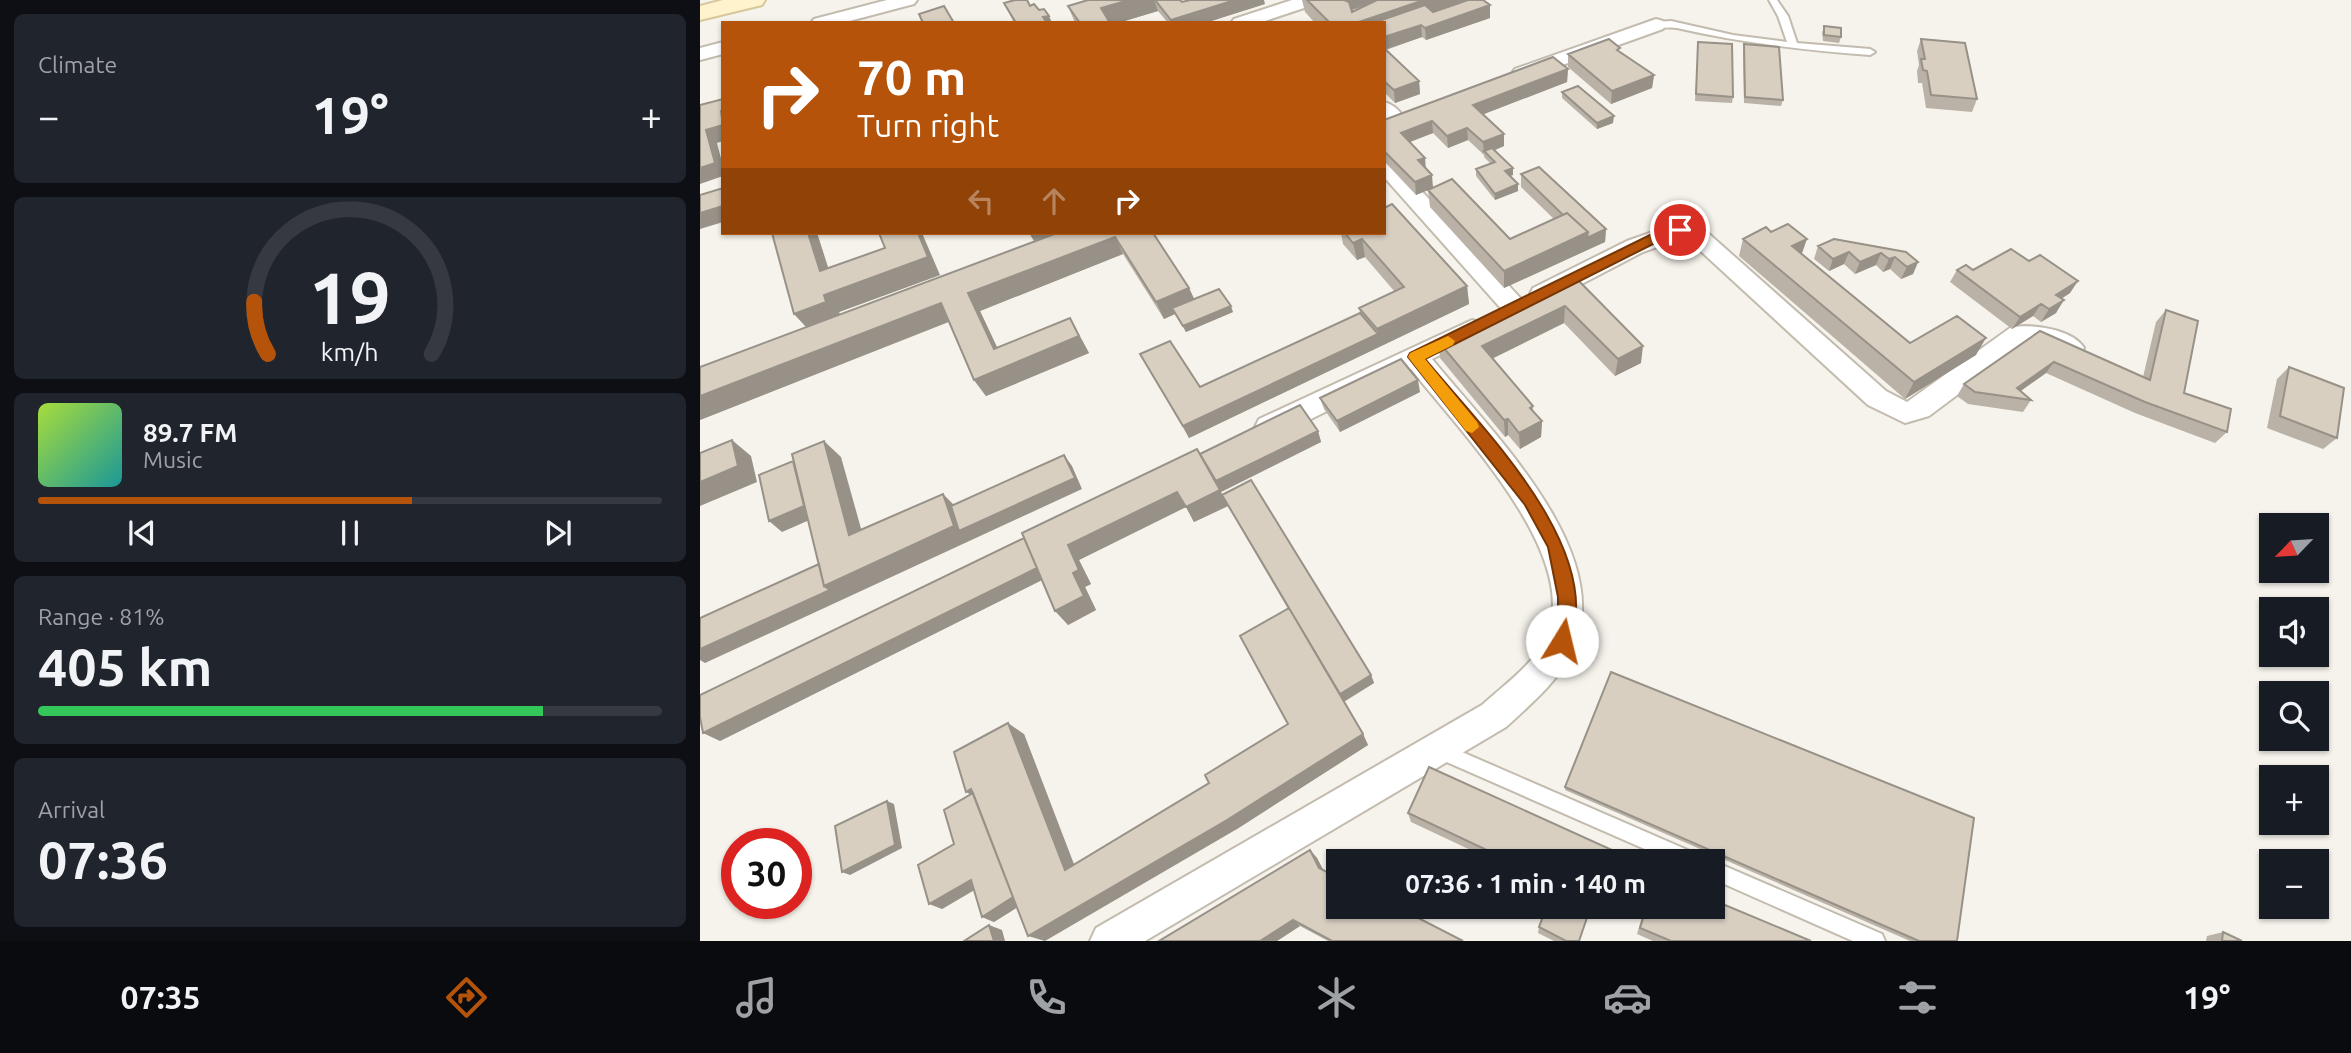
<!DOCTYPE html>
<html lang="en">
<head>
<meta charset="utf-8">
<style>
  :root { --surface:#171b24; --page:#20242c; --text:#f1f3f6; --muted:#9ea1a6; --line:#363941; --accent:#b45309 }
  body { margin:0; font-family:Ubuntu,sans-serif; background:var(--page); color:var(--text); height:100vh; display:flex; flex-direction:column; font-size:26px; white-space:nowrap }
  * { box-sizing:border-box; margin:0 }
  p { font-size:23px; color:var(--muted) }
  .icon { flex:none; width:38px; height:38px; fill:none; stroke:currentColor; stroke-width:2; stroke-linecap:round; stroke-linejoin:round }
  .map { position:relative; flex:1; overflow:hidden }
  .drawer { display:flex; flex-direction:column; gap:14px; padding:14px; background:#0d0f14; width:700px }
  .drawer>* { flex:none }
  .hud { position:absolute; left:21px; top:21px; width:665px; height:214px; border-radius:0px; box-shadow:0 2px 5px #0004; background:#b45309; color:#fff; overflow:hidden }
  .needle { width:46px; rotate:245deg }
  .tools { position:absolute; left:1559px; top:513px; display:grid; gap:14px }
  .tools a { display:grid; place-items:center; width:70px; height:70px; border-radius:0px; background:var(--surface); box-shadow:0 2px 5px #0004; font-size:35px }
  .speed { position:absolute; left:21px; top:828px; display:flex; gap:14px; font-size:35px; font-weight:700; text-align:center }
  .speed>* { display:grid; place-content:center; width:91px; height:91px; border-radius:50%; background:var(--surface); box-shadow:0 2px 5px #0004; line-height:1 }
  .speed .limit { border:10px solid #d22; background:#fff; color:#111 }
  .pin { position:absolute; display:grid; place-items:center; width:60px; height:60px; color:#fff; margin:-30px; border:4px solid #fff; border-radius:50%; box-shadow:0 2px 7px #0007 }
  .me { position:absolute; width:77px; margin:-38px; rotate:9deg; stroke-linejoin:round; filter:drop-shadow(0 0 5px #0008) }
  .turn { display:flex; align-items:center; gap:24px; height:147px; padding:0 21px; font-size:32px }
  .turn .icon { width:91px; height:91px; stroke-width:2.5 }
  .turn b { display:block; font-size:49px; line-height:60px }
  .lanes { display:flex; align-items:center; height:66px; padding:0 21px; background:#0003; justify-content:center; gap:35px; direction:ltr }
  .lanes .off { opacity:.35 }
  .big { font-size:52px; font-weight:600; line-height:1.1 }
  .drawer .card { flex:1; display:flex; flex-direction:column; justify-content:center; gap:10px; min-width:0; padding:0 24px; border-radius:10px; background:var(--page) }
  .drawer .dial { align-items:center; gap:0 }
  .dial svg { height:182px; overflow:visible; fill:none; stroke:var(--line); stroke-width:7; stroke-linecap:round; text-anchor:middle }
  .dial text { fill:var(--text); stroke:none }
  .song { display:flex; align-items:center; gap:21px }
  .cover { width:84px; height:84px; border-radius:10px; background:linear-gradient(135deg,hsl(80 70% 55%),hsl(180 70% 35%)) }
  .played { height:7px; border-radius:4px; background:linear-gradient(90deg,var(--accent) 60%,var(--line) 60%) }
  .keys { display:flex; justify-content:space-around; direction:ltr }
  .heat { display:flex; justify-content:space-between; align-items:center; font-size:38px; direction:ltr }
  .charge { height:10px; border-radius:5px; background:linear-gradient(90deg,#34c759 81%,var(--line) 0) }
  .trip { position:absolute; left:626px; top:849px; width:399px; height:70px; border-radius:0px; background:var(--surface); box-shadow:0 2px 5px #0004; font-weight:600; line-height:70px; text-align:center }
  .menu { display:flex; height:112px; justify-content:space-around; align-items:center; background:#090b0e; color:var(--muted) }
  .menu .icon { width:49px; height:49px }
  .menu .active { color:var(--accent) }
  .menu b { font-size:32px; color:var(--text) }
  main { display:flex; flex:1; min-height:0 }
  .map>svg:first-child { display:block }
</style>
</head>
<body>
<main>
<section class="drawer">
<div class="card"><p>Climate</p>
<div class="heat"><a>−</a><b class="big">19°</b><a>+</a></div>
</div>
<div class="card dial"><svg viewBox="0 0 100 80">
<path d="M14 69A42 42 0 1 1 86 69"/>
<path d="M14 69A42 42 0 0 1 8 46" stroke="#b45309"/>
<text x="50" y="56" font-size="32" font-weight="700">19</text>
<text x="50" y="72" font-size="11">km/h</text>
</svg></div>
<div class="card">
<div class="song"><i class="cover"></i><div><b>89.7 FM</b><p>Music</p></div></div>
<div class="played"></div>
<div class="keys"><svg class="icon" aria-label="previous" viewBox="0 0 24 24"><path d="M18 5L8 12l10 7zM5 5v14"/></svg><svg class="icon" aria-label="pause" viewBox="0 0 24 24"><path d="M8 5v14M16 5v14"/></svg><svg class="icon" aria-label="next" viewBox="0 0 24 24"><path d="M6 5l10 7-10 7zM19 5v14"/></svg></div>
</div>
<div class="card"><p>Range · 81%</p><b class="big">405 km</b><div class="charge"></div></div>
<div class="card"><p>Arrival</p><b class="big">07:36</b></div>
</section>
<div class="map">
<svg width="1651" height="941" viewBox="0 0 1651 941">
  <rect width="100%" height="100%" fill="#f6f3ec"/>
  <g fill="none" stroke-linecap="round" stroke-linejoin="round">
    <defs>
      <path id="lane" d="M1069 0H1077L1088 16 1097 43 1170 49 1175 52 1170 55C1105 50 1041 43 977 28 968 26 959 30 951 25L956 22 971 21 1033 35 1087 42 1078 16Z
        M739 742 999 855 1002 861H972L733 756 730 750 733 744Z
        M1013 861 1182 934 1185 941H1153L1013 879Z"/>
      <path id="street" d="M187 0H217L214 4 142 23H111L114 19Z
        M592 0H619L616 4 559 23H531L534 19Z
        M956 19 963 21 965 25 963 29 829 77 822 79 812 73 815 69Z
        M23 42V54L0 60V48Z
        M684 102C693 104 700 111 705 119L702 123 695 125 684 120Z
        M684 157 692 159 823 301 826 307 823 313 814 316 805 313 684 177Z
        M981 222 997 226 1009 234 1186 391 1207 402 1310 328C1329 323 1373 329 1384 348L1380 355 1371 357 1343 346 1324 345 1229 416 1205 423 1168 405 993 244 982 238 943 252 851 300 842 303 833 300 830 294 833 288 927 241Z
        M772 320 781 323 784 329 781 335 732 359C788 428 911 547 876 642 863 678 833 702 806 727L445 941H390L396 928 782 705C804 685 832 666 845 639 886 559 758 429 711 369L579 435 569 438 559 435 555 427 559 419Z"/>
      <path id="secondary" d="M23 0H65L62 5 0 20V6Z"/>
    </defs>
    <use href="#lane" stroke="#c2bbae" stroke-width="4"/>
    <use href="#street" stroke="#c2bbae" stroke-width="4"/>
    <use href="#secondary" stroke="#d6c79b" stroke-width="4"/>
    <use href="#lane" fill="#fff" fill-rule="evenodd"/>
    <use href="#street" fill="#fff" fill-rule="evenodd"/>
    <use href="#secondary" fill="#fff3cd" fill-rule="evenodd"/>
  </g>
  <path fill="#bab2a6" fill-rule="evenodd" d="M388 0H480L482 2 565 4 505 23H468L458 11 418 23H375L368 6Z
    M602 0H783L790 5V18L726 40 722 37 686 50 719 81 720 94 695 103 684 92V23H615L605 12ZM667 5 652 12V10Z
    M304 3 330 6 339 10 352 23H314Z
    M1124 26 1141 37 1139 43 1123 41 1122 33Z
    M1221 39 1277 99 1272 112 1226 108 1222 83H1218L1217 71 1219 65 1217 51Z
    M998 42 1033 97 1032 103 995 101Z
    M1044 44 1083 100 1081 106 1044 103 1043 50Z
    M920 52 954 75 952 88 911 104 868 67V54Z
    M868 69 867 82 783 114 804 134V146L794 150 813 168V175L810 176 818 191 795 200 776 176V169L791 164 784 157V155L768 140 748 148 733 133 710 142 726 169 733 187 810 239 854 219 821 187V174L906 229 905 242 804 288 730 207 728 190 716 195 684 161V120Z
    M862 92 913 123 897 129 862 98Z
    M72 233H117L128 268 240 275 139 312 140 314 352 235 453 233 489 288 494 299 533 312 486 332 475 314 464 319 423 254 280 311 297 348 370 318 389 353 286 396 274 380 249 322 0 420 106 327 94 314Z
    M641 233H684L767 286 769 304 489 438 440 354 500 387 660 313 659 308 695 292 665 257 657 260 643 244Z
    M1043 239 1102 254 1210 343 1276 355 1205 399 1039 256Z
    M1134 239 1218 262 1213 274 1201 279 1190 269 1183 272 1176 265 1155 274 1144 264 1129 271 1114 259 1118 246Z
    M1257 270H1273L1370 293 1361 299 1356 313 1341 322 1333 316 1312 329 1250 282Z
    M874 276 941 363 915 376 864 323 792 359 833 406V411L842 421 841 437 820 449 808 435 805 437 740 358 738 341Z
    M1466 310 1484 393 1527 432 1515 443 1435 413 1346 373 1320 391 1331 400 1323 412 1268 404 1257 396 1264 384 1340 331 1443 377 1456 322Z
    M1589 367 1637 438 1623 449 1567 428 1577 379Z
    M720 392 640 432 624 409 620 398Z
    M618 431 621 442 521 492 519 488 522 495 671 675 674 683 644 702 663 734 668 745 537 829 317 907 294 922 282 917 274 890 242 909 254 844 271 795 324 734 374 864 509 783 588 724V609L528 506 494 522 486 507 379 560 391 584 385 587 396 610 368 625 342 580 20 741 500 454Z
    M865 787 1257 941H1210L865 790Z
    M708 813 908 861H794L711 822Z
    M610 850 617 858 623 870 763 941H628L600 926 577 941Z
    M945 906H1013L1111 941H953L937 934Z
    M839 927 879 941H854L838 933Z
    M1523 932 1522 941H1506L1507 936Z"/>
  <path fill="#979187" d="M429 0H454L458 11 418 23H406L401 8Z
    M535 0H564L565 4 505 23H472L471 20Z
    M637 0H682L639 14Z
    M724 0H776L684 32V23H656Z
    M790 5V18L726 40 725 28Z
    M349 16 352 23H346L343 17Z
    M721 25 722 37 684 50V37Z
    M868 69 867 82 774 118 773 105Z
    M954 75 952 88 911 104 912 91Z
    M719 81 720 94 695 103 694 90Z
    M914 116 913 123 897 129V123Z
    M732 121 733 133 702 145 701 133Z
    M23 125V141L17 143 23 166V176L0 184V168L6 130Z
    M767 128 768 140 748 148 747 136Z
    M804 134V146L786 154 784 151V155L783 142Z
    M725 158 726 170 718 160Z
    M813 168V175L805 178V171Z
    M732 175 733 188 716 195 715 182Z
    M818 184V191L795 200V194Z
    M23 206V222L0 229V213Z
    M906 229 905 242 804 288V271L888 232Z
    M108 233H117L135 289 120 271Z
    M218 233H222L240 275 139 312 141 319 110 331 94 314 124 295Z
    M329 233H357L334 241Z
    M415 237 423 254 280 311 306 366 294 349 268 293Z
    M662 239 665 257 657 260 653 243Z
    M1107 239 1101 256 1092 246Z
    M1149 252 1144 264 1129 271 1133 259Z
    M1181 253 1176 265 1155 274 1160 262Z
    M1195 257 1190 269 1183 272 1189 259Z
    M1218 262 1213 274 1201 279 1207 267Z
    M1378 281 1370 293 1348 307 1356 295Z
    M767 286 769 304 489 438 483 426 678 334 677 329Z
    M489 288 497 305 472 308 475 314 464 319 456 302Z
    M1364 300 1356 313 1341 322 1349 309Z
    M241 303 253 320 0 420V396Z
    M1341 304 1333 316 1312 329 1320 317Z
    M531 306 533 312 486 332 483 326Z
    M865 306 864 323 783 363 782 346Z
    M370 318 389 353 286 396 274 380Z
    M1286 338 1276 355 1205 399 1214 382Z
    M943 346 941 363 915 376 918 359Z
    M1354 362 1346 373 1311 398 1317 388Z
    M718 380 720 392 640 432 637 421Z
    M808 419V435L805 437 804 420Z
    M842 421 841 437 820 449 819 433Z
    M618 431 621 442 521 492 516 481Z
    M32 440 51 456 57 482 0 506V482Z
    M124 441 141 457 167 550 149 535Z
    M364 455 372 466 382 489 5 663 0 660V649L124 586 243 494 258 509Z
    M520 490 528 506 494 522 486 507Z
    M477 492 486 507 379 560 391 584 385 587 396 610 368 625 355 611 373 573 368 545Z
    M108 504 121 515 82 532 69 521Z
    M339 567 348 577 20 741 3 733Z
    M671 675 674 683 643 702 640 694Z
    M308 723 324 734 379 878 365 870Z
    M663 734 668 745 537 829 345 941 328 936Z
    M271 789 288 798 329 900 294 922 282 917 317 895 279 799 266 792Z
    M187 801 194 804 202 848 150 875 142 872Z
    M610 850 617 858 626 875 619 868Z
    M271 880 283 885 242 909 229 904Z
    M593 920 600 926 577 941H560Z
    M289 925 302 930 305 941H294Z"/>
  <path fill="#d8cfc1" stroke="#979187" stroke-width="2" d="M315 0H327L330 6 334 4 339 10 344 9 349 16 343 17 347 23H316L304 3Z
    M388 0H429L401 8 410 23H380L368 6Z
    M455 0H480L482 2 490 0H535L471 20Z
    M607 0H644L649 2 652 12 677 0H724L656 23H630Z
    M768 0H783L790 5 725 28 721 25 684 37V23H673L725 5 733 12Z
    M244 6 254 23H223L219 14Z
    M1124 26 1141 28V37L1124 35Z
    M909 39 920 48 917 50 954 75 912 91 868 54Z
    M1221 39 1265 43 1277 99 1231 95 1227 71 1223 70 1221 59H1225Z
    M998 42 1032 44 1033 97 996 94Z
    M1044 44 1079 47 1083 100 1045 97Z
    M684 48 719 81 694 90 684 81Z
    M853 57 868 69 773 105 804 134 783 142 767 128 747 136 732 121 701 133 725 158 718 160 732 175 715 182 684 151V120Z
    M878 86 914 116 897 123 862 92Z
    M23 99V111H21L23 125 6 130 15 163 0 168V105Z
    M792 148 813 168 805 171 818 184 795 194 776 169 795 162 784 151Z
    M839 167 906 229 887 238 888 232 867 213 863 215 821 174Z
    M752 179 810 239 867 213 888 232 804 271 728 190Z
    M23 188V206L0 213V195Z
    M692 204 767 286 677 329 659 308 704 287 662 239 653 243 645 233H684V208Z
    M1088 224 1107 239 1092 246 1210 343 1257 316 1286 338 1214 382 1043 239 1066 227 1071 232Z
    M72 233H108L120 271 185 248 179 233H218L228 257 124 295 126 302 94 314Z
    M357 233H453L489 288 456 302 415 237 268 293 294 349 370 318 379 336 274 380 241 303 0 396V367Z
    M1134 239 1206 252 1218 262 1207 267 1195 257 1189 259 1181 253 1160 262 1149 252 1133 259 1118 246Z
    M1311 249 1329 261 1340 255 1378 281 1356 295 1364 300 1349 309 1341 304 1320 317 1257 270 1266 265 1273 270Z
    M874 276 943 346 918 359 865 306 782 346 833 406 830 408 842 421 819 433 808 419 804 420 738 341Z
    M519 289 531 306 483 326 472 308Z
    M1466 310 1498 321 1484 393 1531 409 1527 432 1445 402 1354 362 1317 388 1331 400 1275 392 1264 384 1340 331 1450 380Z
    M660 313 678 334 483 426 440 354 470 341 500 387Z
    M701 359 718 380 637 421 620 398Z
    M1589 367 1644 388 1637 438 1580 416Z
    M600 405 618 431 516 481 500 454Z
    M32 440 38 466 0 482V453Z
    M124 441 149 535 243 494 254 526 124 586 92 454Z
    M497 449 520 490 486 507 477 492 368 545 379 570 373 573 384 596 355 611 322 533Z
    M364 455 375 478 259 531 251 506Z
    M93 461 104 506 69 521 59 475Z
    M551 480 671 675 640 694 522 495Z
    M324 538 337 568 3 733 0 717V695Z
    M119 564 124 586 130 590 0 649V618Z
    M589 608 663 734 527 820 328 936 271 789 266 792 254 752 308 723 365 870 509 783 505 775 588 724 540 636Z
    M911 672 1274 818 1257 941H1219L865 787Z
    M729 767 912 850 907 861H810L708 813Z
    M273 793 313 897 282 917 271 880 229 904 218 865 254 844 244 810Z
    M187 801 195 845 142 872 135 826Z
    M610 850 619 868 639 878V906H695L763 941H632L593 920 560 941H459Z
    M1013 900 1111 941H971L940 928 947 906H1013Z
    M847 906H891L879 941H866L839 927Z
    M289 925 294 941H264Z
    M1523 932 1542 941H1522Z"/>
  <path fill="#b45309" stroke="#753606" stroke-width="2" d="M980 225 985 227V233L959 241 725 359C780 426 910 552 868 647L862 649 855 647 853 641 858 619V597L848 547 825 505 708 357 710 353 950 235Z"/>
  <path fill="#f59e0b" d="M748 336 755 341 753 345 725 359 777 422 779 427 772 433 766 431 708 357 710 353Z"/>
</svg>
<div class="tools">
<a><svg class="needle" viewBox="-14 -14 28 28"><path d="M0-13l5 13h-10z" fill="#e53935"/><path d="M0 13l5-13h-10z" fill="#9ea1a6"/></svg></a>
<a><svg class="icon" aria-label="sound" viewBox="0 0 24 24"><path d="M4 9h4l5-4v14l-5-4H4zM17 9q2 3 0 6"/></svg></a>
<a><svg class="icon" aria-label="search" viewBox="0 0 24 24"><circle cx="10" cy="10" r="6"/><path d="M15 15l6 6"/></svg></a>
<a>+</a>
<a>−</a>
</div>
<div class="speed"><div class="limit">30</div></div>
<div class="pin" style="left:980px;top:230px;background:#d93025"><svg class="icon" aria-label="arrive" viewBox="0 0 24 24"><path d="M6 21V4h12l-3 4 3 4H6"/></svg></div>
<svg class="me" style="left:862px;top:641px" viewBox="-20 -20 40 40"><circle r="19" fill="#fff"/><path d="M0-13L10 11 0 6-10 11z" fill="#b45309"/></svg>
<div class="trip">07:36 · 1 min · 140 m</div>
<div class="hud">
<div class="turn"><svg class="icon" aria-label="right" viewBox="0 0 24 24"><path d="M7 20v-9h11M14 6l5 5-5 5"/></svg><div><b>70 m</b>Turn right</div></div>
<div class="lanes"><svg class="icon off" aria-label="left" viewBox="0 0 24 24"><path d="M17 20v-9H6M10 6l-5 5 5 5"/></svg><svg class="icon off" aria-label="ahead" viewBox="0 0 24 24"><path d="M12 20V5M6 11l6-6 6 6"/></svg><svg class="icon" aria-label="right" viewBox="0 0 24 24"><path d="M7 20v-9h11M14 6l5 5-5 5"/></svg></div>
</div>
</div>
</main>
<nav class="menu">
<b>07:35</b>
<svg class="icon active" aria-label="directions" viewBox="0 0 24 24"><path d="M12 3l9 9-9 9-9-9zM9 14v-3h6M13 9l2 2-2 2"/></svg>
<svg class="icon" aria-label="music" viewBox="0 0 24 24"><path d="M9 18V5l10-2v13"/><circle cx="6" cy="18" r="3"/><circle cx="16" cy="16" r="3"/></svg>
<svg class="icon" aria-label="phone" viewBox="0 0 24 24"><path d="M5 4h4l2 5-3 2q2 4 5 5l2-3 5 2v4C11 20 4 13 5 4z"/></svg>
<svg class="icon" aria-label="climate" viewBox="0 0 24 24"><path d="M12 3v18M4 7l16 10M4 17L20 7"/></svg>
<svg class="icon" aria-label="car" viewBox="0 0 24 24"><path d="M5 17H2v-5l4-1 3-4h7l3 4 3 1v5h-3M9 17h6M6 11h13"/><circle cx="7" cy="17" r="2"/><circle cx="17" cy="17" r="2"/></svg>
<svg class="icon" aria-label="filters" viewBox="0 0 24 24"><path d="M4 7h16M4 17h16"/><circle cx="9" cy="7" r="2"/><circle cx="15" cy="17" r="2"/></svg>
<b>19°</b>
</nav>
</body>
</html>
